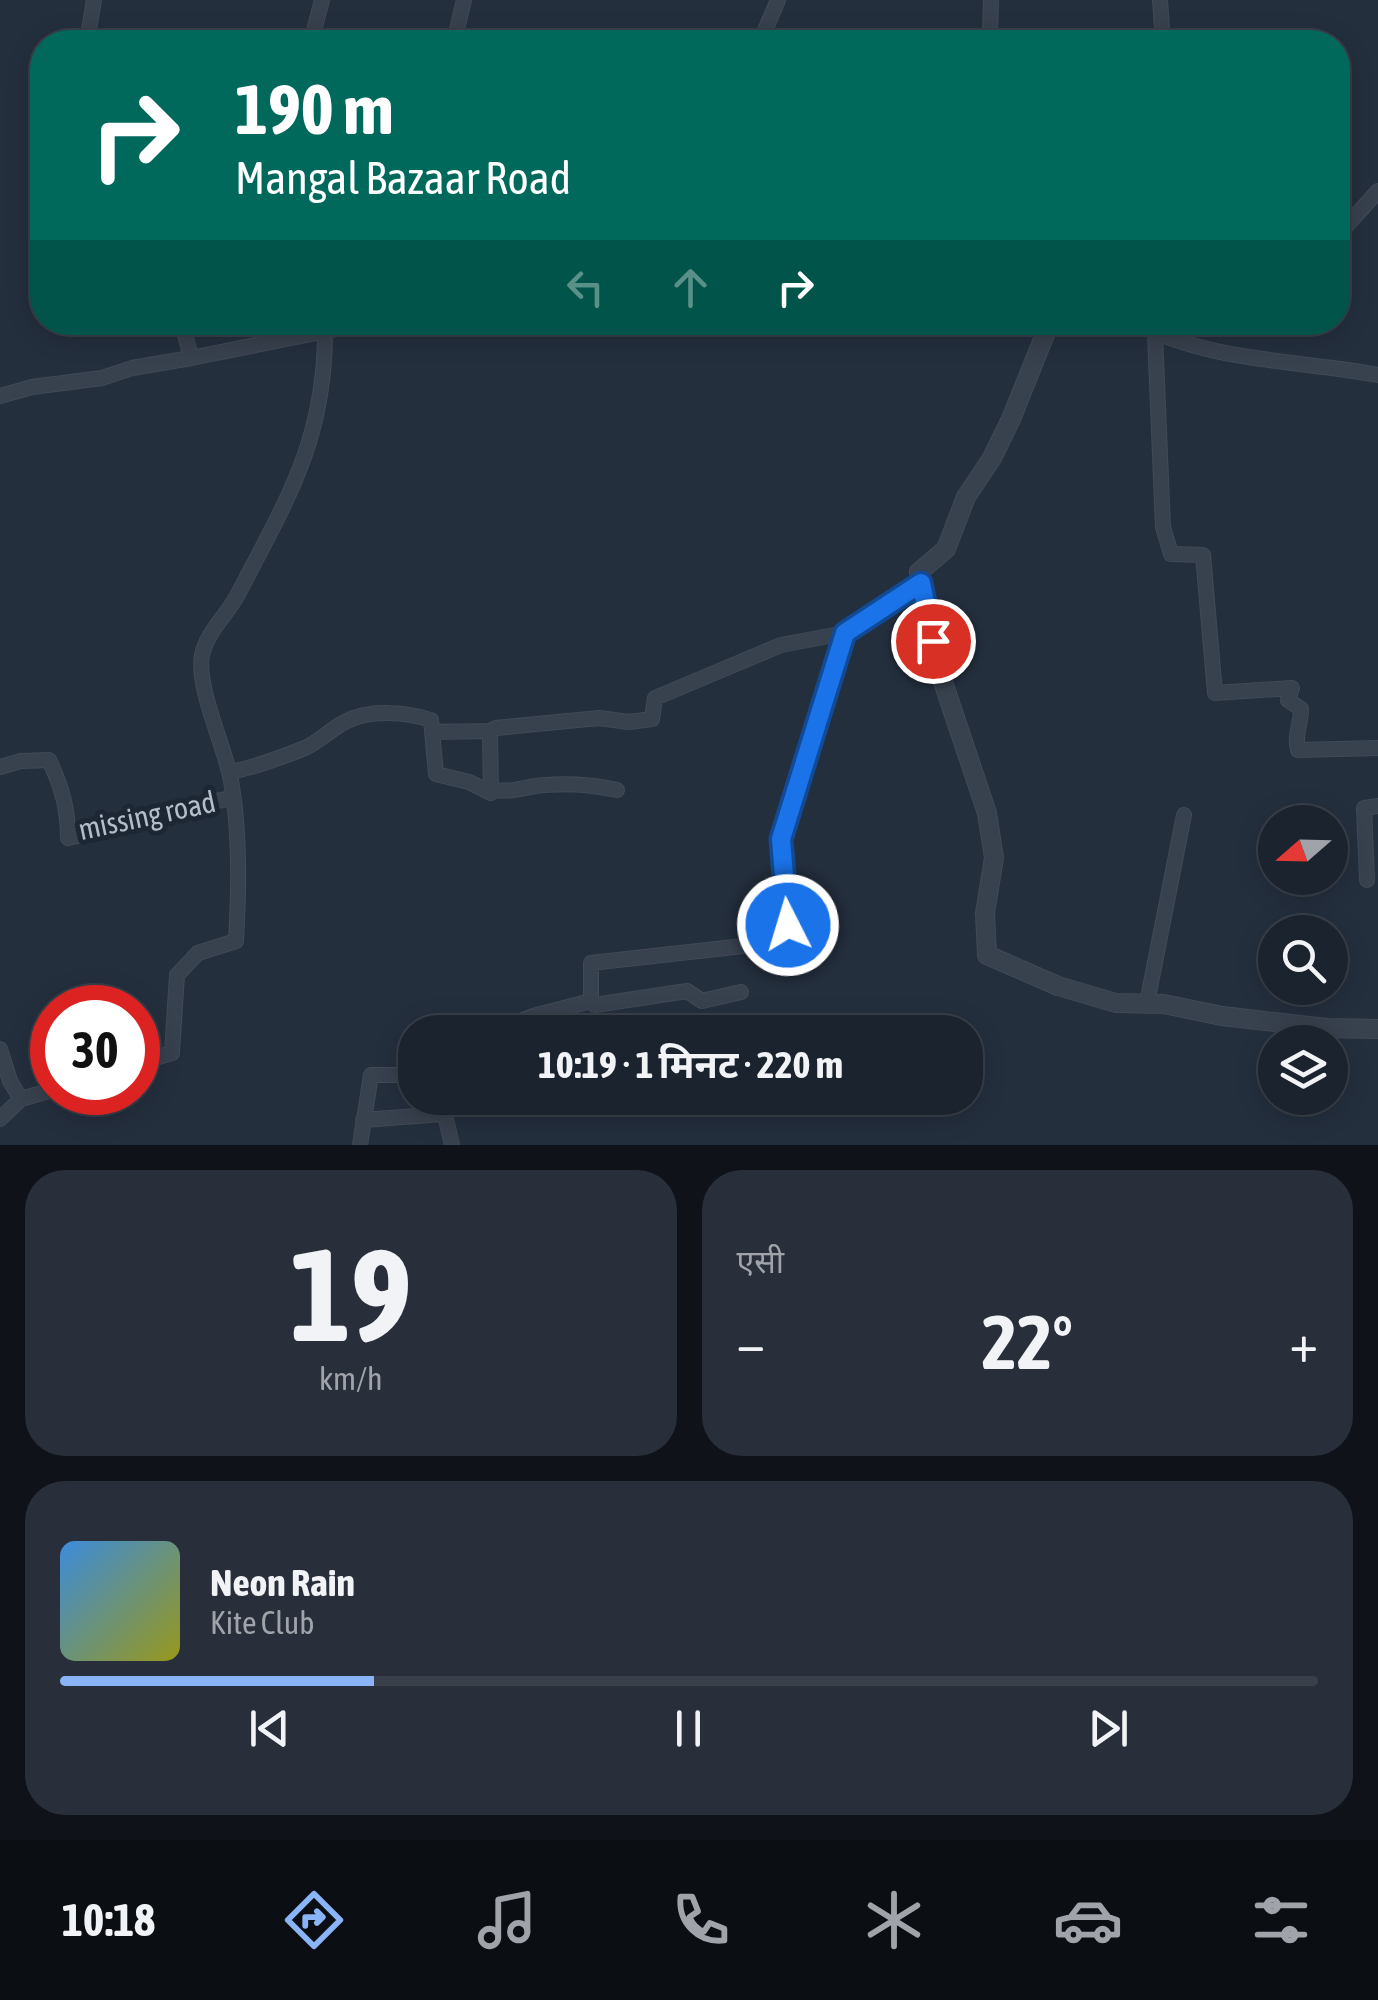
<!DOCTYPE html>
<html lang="hi">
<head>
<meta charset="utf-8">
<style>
  :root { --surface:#1b232e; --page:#282f3a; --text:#f1f3f6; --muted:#a0a4aa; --line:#39404a; --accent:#8ab4f8 }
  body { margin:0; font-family:"Asap Condensed","Noto Sans Devanagari",sans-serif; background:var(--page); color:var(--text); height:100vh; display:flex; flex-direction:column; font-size:38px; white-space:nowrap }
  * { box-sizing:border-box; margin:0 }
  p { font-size:32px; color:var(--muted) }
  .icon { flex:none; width:55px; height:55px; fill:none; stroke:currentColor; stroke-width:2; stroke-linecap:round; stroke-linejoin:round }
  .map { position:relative; height:1145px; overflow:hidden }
  .sheet { display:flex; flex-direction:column; gap:25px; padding:25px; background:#0f1319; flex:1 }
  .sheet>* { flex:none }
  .top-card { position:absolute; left:30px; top:30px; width:1320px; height:305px; border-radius:40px; box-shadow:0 5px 25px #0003,0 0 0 2px var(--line); background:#00695c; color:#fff; overflow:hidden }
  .needle { width:65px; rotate:250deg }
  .controls { position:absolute; left:1258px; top:805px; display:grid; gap:20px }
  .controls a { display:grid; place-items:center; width:90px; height:90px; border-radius:50%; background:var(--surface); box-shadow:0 5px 25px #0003,0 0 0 2px var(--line); font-size:50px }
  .speed { position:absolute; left:30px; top:985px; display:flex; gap:20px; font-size:50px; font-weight:700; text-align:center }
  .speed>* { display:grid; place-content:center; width:130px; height:130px; border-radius:50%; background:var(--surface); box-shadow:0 5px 25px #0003,0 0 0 2px var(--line); line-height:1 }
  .speed .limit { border:15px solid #d22; background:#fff; color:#111 }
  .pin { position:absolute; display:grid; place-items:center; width:85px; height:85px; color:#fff; margin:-42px; border:5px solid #fff; border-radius:50%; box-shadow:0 2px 10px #0007 }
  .me { position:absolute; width:110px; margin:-55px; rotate:355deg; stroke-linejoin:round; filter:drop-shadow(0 0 8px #0008) }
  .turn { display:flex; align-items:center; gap:35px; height:210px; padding:0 40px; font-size:45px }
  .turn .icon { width:130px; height:130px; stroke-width:2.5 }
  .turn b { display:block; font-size:70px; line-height:85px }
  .lanes { display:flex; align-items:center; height:95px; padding:0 40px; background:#0003; justify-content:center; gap:50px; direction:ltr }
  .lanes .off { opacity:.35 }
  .big { font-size:75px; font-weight:700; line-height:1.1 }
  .sheet .widget { flex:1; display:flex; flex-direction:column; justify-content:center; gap:15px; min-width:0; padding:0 35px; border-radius:40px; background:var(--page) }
  .sheet .dial { align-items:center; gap:0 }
  .dial b { font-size:130px; line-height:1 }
  .song { display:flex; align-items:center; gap:30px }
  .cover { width:120px; height:120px; border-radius:15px; background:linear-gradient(135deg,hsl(210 70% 55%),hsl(60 70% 35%)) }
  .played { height:10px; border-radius:5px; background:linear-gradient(90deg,var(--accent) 25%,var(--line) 25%) }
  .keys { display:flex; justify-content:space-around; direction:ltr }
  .heat { display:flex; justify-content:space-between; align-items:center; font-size:55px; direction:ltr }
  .sheet .tiles { flex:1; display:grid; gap:25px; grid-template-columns:1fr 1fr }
  .widget:last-child { grid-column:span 2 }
  .trip { position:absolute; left:398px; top:1015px; width:585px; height:100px; border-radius:40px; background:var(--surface); box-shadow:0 5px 25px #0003,0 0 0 2px var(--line); font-weight:700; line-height:100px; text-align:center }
  .tab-bar { display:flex; height:160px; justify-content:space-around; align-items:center; background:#0b0e12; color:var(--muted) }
  .tab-bar .icon { width:70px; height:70px }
  .tab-bar .on { color:var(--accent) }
  .tab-bar b { font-size:45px; color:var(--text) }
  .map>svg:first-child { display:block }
</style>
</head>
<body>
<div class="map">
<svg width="1378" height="1145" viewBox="0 0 1378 1145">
  <rect width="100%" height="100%" fill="#242f3e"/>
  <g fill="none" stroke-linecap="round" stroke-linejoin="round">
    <defs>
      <path id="minor" d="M1160 0 1163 42
        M990 31 991 0
        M87 42 94 0
        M311 42 322 0
        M454 42 464 0
        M712 42H715
        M760 42 778 0
        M1338 235 1378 191
        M1134 322C1208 362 1297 360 1378 375
        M1155 334 1163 527 1171 554 1203 555 1215 693 1292 688 1288 700 1301 709C1301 724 1294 735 1298 750L1378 748
        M191 358 371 322
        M0 396 32 387 102 378 132 368 191 358 182 322
        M490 731 496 728 599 718 629 722 652 719 655 698 781 645 845 633
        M0 767 21 761 49 760C62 787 68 809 68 838 123 826 177 807 233 798
        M229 772C254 768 280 758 305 748 319 742 331 729 345 722 368 709 407 712 431 720L436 774 469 782 491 793 490 731 432 732
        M490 789C510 794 526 786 545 785 570 783 594 785 617 790
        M1367 880 1364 808 1378 806
        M591 1001 595 1005 687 991 702 1001 741 992
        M1147 1003 1184 815
        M494 1032 533 1016 591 1001V963L743 946 789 932 781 839 845 633 921 583
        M0 1049 10 1081 21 1099 0 1119
        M138 1063 172 1053 177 975 198 953 236 941C239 891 240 830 231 781 226 749 196 688 202 655 207 632 226 616 237 596 285 503 325 442 325 332
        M441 1098 452 1145
        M21 1099 52 1090
        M363 1120 443 1114
        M360 1145 371 1075H415"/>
      <path id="tertiary" d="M1050 322 1011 419 992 458 966 497 946 549 919 572 938 667 987 813 994 858 985 913 987 955 1058 986 1116 1003 1164 1004 1222 1016 1327 1028 1378 1029"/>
    </defs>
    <use href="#minor" stroke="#414a57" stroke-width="16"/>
    <use href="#tertiary" stroke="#414a57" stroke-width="20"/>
    <use href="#minor" stroke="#38414e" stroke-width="14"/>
    <use href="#tertiary" stroke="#38414e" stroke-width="18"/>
  </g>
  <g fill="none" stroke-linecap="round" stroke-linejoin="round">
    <defs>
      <path id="route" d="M788 925 781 839 845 633 921 583 933 641"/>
    </defs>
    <use href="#route" stroke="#114b97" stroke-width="25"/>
    <use href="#route" stroke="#1a73e8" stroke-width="18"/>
  </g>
  <g text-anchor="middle" stroke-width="10" stroke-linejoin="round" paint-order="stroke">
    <g font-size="30" fill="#b4bcc9" stroke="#1d2633">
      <text transform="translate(147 816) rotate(-12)" y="10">missing road</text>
    </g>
  </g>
</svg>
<div class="controls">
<a><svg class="needle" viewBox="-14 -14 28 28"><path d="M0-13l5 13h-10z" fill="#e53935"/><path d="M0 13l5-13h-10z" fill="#a0a4aa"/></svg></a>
<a><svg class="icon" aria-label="search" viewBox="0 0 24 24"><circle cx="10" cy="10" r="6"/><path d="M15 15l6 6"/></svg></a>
<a><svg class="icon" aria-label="layers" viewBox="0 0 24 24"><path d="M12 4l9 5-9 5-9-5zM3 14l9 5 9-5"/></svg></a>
</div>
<div class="speed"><div class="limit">30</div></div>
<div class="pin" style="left:933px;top:641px;background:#d93025"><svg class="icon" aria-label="arrive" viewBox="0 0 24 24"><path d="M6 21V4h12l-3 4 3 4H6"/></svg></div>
<svg class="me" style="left:788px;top:925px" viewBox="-20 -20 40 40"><circle r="17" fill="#1a73e8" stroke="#fff" stroke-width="3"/><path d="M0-11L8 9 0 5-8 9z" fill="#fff"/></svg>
<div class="trip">10:19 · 1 मिनट · 220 m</div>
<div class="top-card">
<div class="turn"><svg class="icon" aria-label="right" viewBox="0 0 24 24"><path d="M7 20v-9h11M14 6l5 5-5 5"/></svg><div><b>190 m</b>Mangal Bazaar Road</div></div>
<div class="lanes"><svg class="icon off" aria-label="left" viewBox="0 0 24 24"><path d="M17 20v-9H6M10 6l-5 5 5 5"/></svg><svg class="icon off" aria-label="ahead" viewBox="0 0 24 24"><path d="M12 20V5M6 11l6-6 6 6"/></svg><svg class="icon" aria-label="right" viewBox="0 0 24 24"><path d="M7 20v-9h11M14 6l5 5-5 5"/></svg></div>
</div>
</div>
<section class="sheet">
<div class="tiles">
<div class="widget dial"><b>19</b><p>km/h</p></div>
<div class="widget"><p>एसी</p>
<div class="heat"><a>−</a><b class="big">22°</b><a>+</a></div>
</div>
<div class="widget">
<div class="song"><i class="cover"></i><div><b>Neon Rain</b><p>Kite Club</p></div></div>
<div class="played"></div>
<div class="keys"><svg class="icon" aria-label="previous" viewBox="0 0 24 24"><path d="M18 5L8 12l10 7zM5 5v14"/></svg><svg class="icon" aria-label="pause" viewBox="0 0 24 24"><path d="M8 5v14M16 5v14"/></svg><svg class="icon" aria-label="next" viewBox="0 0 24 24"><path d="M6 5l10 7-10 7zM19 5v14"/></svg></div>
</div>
</div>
</section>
<nav class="tab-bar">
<b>10:18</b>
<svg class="icon on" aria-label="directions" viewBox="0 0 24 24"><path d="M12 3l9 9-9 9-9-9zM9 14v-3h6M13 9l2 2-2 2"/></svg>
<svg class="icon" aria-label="music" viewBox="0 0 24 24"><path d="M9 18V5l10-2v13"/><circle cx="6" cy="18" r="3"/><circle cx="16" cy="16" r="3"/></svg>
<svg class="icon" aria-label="phone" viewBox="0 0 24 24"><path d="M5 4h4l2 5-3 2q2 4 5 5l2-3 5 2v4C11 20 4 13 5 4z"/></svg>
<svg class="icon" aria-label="climate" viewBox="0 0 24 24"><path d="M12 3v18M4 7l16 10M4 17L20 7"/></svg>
<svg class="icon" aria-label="car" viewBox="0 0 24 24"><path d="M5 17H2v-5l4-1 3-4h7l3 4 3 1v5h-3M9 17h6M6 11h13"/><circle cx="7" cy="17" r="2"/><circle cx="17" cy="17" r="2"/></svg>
<svg class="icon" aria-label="filters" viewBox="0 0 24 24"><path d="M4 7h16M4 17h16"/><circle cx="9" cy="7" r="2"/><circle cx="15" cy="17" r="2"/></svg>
</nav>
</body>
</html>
